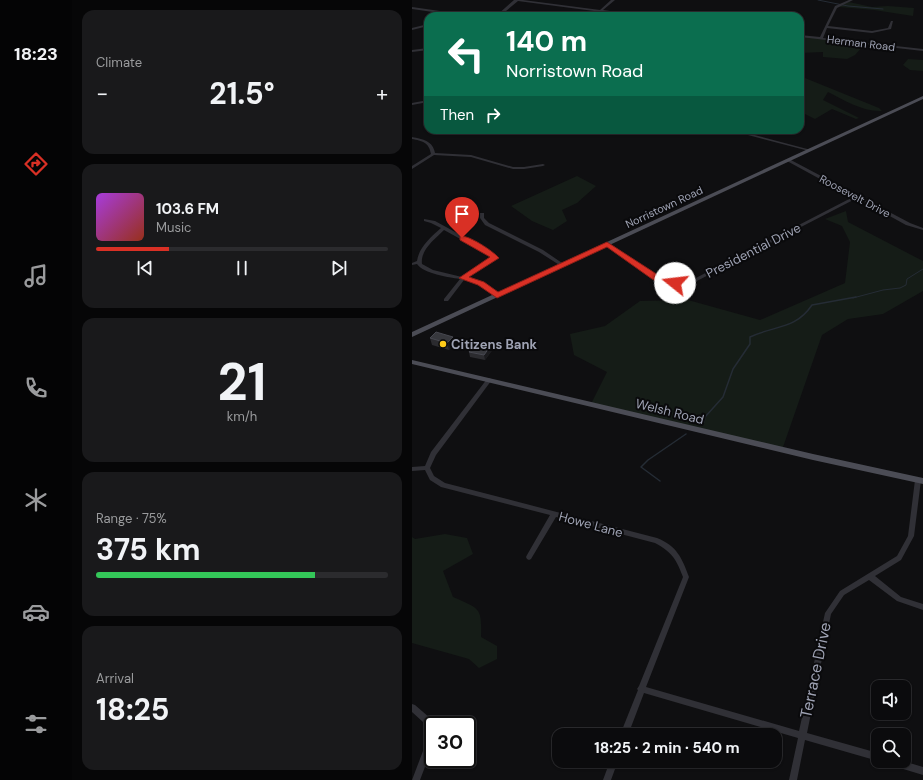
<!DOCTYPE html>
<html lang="en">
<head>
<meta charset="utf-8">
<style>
  :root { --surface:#0b0b0d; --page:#19191b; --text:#f1f3f6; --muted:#9a9b9d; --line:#2b2b2e; --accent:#d93025 }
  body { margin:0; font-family:"DM Sans",sans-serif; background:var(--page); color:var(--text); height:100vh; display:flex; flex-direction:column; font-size:15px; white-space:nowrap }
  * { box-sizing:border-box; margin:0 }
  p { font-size:13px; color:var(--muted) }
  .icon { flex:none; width:22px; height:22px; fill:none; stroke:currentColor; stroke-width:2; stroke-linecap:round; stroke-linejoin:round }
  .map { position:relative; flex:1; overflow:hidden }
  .drawer { display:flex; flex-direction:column; gap:10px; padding:10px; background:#060607; width:340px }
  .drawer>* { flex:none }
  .guide { position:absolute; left:12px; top:12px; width:380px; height:122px; border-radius:12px; box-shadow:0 1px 3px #0004,0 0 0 1px var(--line); background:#0b6e4f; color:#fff; overflow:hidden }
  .buttons { position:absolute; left:459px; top:680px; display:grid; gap:8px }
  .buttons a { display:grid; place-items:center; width:40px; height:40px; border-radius:8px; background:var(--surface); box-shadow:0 1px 3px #0004,0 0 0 1px var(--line); font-size:20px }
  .speed { position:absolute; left:12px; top:716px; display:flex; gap:8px; font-size:20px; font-weight:700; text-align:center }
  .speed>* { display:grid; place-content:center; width:52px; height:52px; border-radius:50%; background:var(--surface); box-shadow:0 1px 3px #0004,0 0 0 1px var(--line); line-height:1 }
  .speed .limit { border:2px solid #111; border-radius:6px; background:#fff; color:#111 }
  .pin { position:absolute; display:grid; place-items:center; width:34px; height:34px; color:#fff; margin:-41px -17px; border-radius:50% 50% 50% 0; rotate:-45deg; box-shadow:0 0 4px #0007 }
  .pin .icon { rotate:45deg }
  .me { position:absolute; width:44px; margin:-22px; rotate:286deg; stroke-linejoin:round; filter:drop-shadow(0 0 3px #0008) }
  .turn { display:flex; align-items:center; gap:14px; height:84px; padding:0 16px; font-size:18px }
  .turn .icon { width:52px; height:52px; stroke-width:2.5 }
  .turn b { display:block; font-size:28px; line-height:34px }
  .then { display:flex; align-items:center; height:38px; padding:0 16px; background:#0003; gap:8px; font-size:15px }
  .big { font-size:30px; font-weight:700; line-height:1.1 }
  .drawer .widget { flex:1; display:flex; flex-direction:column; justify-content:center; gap:6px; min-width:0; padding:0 14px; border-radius:12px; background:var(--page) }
  .drawer .dial { align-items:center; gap:0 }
  .dial b { font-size:52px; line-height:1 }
  .song { display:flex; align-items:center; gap:12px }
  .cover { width:48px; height:48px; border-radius:6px; background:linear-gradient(135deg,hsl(280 70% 55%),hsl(10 70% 35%)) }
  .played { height:4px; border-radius:2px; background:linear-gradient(90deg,var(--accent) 25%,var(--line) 25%) }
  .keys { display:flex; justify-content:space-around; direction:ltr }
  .heat { display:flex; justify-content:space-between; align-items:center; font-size:22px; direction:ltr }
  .charge { height:6px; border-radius:3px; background:linear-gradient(90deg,#34c759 75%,var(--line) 0) }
  .trip { position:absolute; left:140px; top:728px; width:230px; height:40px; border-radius:12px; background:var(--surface); box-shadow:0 1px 3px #0004,0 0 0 1px var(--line); font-weight:700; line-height:40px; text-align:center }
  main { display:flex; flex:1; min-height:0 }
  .tabs { display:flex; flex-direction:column; width:72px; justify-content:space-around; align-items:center; background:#040405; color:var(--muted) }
  .tabs .icon { width:28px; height:28px }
  .tabs .on { color:var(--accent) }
  .tabs b { font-size:18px; color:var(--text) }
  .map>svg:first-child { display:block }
</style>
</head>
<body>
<main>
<nav class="tabs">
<b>18:23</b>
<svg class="icon on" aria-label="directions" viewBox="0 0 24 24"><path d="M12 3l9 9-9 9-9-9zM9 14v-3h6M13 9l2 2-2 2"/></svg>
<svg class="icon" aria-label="music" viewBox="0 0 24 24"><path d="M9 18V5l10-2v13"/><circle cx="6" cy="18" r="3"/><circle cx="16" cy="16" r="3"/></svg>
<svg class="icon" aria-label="phone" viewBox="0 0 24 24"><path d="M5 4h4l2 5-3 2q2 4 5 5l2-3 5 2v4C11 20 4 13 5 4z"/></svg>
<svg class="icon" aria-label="climate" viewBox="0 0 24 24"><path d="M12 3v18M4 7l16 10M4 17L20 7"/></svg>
<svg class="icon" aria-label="car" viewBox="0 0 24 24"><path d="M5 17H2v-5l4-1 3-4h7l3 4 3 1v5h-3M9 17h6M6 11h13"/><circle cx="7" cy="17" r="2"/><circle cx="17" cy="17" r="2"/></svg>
<svg class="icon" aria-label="filters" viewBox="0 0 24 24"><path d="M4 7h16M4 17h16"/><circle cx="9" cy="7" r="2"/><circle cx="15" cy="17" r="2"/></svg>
</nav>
<section class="drawer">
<div class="widget"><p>Climate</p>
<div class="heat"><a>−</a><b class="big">21.5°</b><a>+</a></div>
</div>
<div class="widget">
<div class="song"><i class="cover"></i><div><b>103.6 FM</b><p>Music</p></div></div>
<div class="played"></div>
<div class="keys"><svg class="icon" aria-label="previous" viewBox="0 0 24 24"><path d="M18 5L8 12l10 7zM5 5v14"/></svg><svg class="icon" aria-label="pause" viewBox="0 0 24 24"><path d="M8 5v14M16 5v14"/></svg><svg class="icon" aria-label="next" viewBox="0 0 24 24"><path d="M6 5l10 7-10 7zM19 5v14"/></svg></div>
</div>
<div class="widget dial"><b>21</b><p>km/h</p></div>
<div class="widget"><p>Range · 75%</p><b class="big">375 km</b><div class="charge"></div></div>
<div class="widget"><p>Arrival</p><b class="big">18:25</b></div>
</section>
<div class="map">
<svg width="511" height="780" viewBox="0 0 511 780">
  <rect width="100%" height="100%" fill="#0f0f11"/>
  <path fill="#151c17" d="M437 2 460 7 476 6 502 8 501 16 462 10 427 7Z
    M388 36 453 44 443 55 435 59 411 57V52L388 53Z
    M496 59 511 60V71L498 70 491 65Z
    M388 76 467 108 470 111C451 112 432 100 416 92L411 100 447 118 444 119 420 109 403 119 391 113 388 114Z
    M165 176 184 186 165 203 150 210 155 221 141 230 120 221 99 206Z
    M434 211 436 222 511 261V291L471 314 436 319 410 335 370 450 179 404 195 372 162 355 158 334 193 326 228 301 276 300 348 320 433 283 438 242 430 226 413 219Z
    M33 534 55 538 61 554 31 571 41 597C68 609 70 607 69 637L85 646V659L67 668 57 659 0 643V537L3 539Z"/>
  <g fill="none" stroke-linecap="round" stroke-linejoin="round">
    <path stroke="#252c35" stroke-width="1" d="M406 0 436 6 471 9
      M441 298 471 290 488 288 494 285 495 279 511 269"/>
    <path stroke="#252c35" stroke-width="1.5" d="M283 423 292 422 293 417 311 397 321 369 338 344V337C363 325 383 330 400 305L444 297
      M248 481 229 467 236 460 274 434"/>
    <path fill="#303036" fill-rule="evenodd" d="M102 0H111L188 10 199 0H203L191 10 227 15 229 16H220L106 1 88 16H84Z
      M437 0H441L425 8 416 26 460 31 476 28 479 21H481L479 29 460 33 415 28 411 38 511 49V51L388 37V35L408 37 423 6Z
      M0 7 56 15 58 16H49L0 9Z
      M16 24V26L0 30V28Z
      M16 48V50L0 52V50Z
      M16 100V102L0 105V103Z
      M317 130H324L399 150 397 151Z
      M0 137C11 139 21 141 23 153L59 155 101 167H112L131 164 133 165 131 166 112 169H101L59 157 22 155 0 169V166L19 154C17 142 10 141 0 139Z
      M375 159H377L498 223 511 228V230L494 225 445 198 281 283 263 284 249 282 193 244 195 243H197L252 280 263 282 278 281 441 197 375 161Z
      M68 213H72V218L77 223 131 250 153 265V266H149L127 252 73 225 68 218Z
      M12 219 23 221 78 251 85 257V259L54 278 71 282 87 295V297H83L67 284 52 280 36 301H32V299L48 279C36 277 12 274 5 264L0 265V263L5 261C7 247 19 237 29 228L19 223 12 221ZM32 230 74 253 80 258 51 275 50 277 21 270 10 264C8 250 23 239 32 230Z
      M77 378 79 379 80 380 79 381 24 455 18 468 22 476 33 483 245 538C265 546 270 558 277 577L234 687 387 731 413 613 428 591 485 556 496 536 503 480 504 478H508L509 480 502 536 489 560 463 576 489 597 511 604V610L485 601 457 580 432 595 419 614 395 733 466 753V761L393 740 385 780H377L386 738 232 693 216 735H208L226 690 225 689 227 686 271 577C264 559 261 553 243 543L144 517 119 559 117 560 115 559 114 557 115 555 138 515 29 487 18 480 13 470 0 471V467L13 466 19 452 75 379Z
      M0 704 3 705 18 718 19 721V751L8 780H0L11 751V722L0 712Z
      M198 761H206L199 780H191Z
      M474 761H491L511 767V775L478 765 475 764Z"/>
    <path fill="#4b4c55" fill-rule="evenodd" d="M511 96V99L0 337V332Z
      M0 360 401 454 511 478V484L401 460 0 364Z"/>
  </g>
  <path fill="#2b2b2f" d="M41 337 42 344 37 350 20 345 18 338Z
    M80 344 81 349 73 360 58 357 57 352Z"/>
  <path fill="#1a1a1d" d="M41 337 42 344 37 350 35 343Z
    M80 344 81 349 73 360 72 355Z"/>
  <path fill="#37383d" stroke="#474850" d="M24 332 41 337 35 343 18 338Z
    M66 341 80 344 72 355 57 352Z"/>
  <path fill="#d93025" stroke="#8d1f18" d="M48 236C57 235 81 251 87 258L57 277 72 282 86 292 195 242 246 275 267 283 263 286 248 283 240 279 195 247 85 298 66 285 47 278 78 257 48 240Z"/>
  <circle fill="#ffcb19" stroke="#0a0a0c" stroke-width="1.5" cx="31" cy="344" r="4"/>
  <g text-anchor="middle" stroke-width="4" stroke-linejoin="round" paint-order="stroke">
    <g font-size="11" fill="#9ea2b3" stroke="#0a0a0c">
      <text transform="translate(449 43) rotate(7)" y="4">Herman Road</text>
      <text transform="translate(443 196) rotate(28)" y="4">Roosevelt Drive</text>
      <text transform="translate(252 207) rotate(-25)" y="4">Norristown Road</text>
    </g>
    <g font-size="13" fill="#9ea2b3" stroke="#0a0a0c">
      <text transform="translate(341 250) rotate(-27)" y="5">Presidential Drive</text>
      <text transform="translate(258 411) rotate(14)" y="5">Welsh Road</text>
      <text transform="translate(179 524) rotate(15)" y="5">Howe Lane</text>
    </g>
    <g font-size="13" font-weight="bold" fill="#9ea2b3" stroke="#0a0a0c" text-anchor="start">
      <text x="39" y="349">Citizens Bank</text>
    </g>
    <g font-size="16" fill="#9ea2b3" stroke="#0a0a0c">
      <text transform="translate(403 670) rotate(-78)" y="6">Terrace Drive</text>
    </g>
  </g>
</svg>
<div class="buttons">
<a><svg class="icon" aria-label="sound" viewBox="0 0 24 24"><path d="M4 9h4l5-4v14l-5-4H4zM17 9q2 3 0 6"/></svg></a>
<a><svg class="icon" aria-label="search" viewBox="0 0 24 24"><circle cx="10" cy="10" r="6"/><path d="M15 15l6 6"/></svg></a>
</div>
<div class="speed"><div class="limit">30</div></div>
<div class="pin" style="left:50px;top:238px;background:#d93025"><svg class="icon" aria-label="arrive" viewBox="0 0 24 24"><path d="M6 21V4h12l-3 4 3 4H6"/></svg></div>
<svg class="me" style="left:263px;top:283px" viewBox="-20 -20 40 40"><circle r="19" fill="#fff"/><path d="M0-13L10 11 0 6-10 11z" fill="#d93025"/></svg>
<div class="trip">18:25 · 2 min · 540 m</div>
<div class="guide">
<div class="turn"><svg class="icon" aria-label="left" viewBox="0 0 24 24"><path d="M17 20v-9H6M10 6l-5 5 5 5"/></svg><div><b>140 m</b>Norristown Road</div></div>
<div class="then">Then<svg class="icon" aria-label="right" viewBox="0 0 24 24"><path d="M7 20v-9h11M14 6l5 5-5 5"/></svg></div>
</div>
</div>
</main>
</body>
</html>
